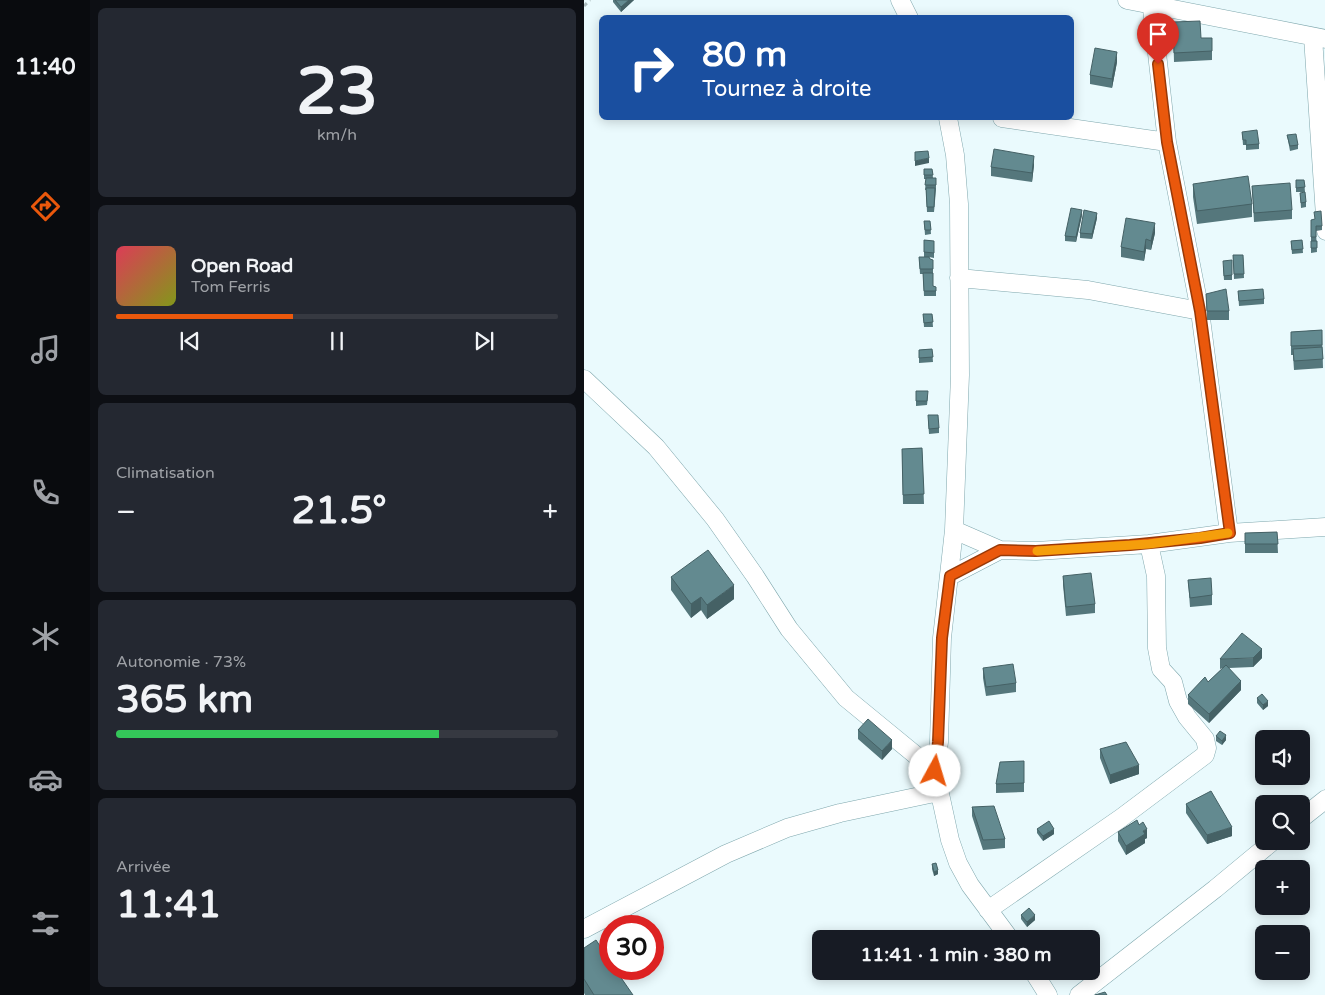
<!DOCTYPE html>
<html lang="fr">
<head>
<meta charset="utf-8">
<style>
  :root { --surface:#171b24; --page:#242831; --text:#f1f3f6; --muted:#9ea1a6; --line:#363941; --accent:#ea580c }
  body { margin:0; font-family:"Varela Round",sans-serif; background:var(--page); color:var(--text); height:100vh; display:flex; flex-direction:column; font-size:19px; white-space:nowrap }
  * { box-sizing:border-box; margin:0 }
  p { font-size:16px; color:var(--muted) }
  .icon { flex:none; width:28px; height:28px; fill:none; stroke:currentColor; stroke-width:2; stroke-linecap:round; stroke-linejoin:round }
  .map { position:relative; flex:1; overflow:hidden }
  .panel { display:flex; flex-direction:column; gap:8px; padding:8px; background:#0d0f14; width:494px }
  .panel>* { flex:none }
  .top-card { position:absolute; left:15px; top:15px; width:475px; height:105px; border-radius:8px; box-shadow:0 2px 12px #0003; background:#1a4fa0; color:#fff; overflow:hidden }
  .tools { position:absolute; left:671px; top:730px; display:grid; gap:10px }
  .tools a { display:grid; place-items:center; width:55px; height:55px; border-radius:8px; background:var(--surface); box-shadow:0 2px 12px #0003; font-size:25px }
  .speed { position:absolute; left:15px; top:915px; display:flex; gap:10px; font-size:25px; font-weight:700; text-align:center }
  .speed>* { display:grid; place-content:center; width:65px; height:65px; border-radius:50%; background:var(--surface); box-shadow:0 2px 12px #0003; line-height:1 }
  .speed .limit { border:8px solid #d22; background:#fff; color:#111 }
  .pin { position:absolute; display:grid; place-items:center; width:42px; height:42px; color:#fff; margin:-51px -21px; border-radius:50% 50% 50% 0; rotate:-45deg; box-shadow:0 0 5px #0007 }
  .pin .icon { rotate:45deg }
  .me { position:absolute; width:55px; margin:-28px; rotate:6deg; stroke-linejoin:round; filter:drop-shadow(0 0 4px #0008) }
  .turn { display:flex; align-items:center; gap:18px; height:105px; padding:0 20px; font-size:22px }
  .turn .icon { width:65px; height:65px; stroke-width:2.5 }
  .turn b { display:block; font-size:35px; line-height:42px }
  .big { font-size:38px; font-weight:700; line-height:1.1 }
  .panel .widget { flex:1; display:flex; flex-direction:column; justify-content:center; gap:8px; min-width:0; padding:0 18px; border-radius:8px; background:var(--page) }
  .panel .dial { align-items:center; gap:0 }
  .dial b { font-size:65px; line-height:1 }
  .song { display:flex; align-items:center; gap:15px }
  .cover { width:60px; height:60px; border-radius:8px; background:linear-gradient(135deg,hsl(350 70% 55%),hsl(70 70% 35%)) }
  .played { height:5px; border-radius:2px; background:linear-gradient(90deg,var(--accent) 40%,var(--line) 40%) }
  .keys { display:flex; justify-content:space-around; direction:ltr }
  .heat { display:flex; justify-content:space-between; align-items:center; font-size:28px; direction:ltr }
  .charge { height:8px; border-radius:4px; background:linear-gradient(90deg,#34c759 73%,var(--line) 0) }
  .trip { position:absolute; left:228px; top:930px; width:288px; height:50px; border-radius:8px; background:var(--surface); box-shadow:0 2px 12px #0003; font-weight:700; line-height:50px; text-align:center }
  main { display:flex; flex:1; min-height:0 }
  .tabs { display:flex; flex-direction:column; width:90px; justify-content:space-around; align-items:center; background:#090b0e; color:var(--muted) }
  .tabs .icon { width:35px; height:35px }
  .tabs .on { color:var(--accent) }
  .tabs b { font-size:22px; color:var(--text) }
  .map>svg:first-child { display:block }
</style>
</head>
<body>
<main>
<nav class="tabs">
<b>11:40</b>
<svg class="icon on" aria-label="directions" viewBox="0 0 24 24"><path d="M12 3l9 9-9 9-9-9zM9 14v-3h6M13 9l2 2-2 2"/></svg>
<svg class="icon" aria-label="music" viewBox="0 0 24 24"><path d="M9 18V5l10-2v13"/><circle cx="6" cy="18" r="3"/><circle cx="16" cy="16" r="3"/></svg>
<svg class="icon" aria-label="phone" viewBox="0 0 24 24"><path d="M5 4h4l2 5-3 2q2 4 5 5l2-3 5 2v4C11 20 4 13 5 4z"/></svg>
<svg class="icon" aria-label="climate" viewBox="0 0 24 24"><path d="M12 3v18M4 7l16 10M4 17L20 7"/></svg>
<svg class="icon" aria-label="car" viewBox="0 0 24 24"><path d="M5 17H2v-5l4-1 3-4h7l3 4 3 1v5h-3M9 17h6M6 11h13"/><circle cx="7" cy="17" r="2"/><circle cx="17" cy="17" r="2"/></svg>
<svg class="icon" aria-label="filters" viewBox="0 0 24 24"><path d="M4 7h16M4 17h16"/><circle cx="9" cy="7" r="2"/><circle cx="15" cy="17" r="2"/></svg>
</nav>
<section class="panel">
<div class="widget dial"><b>23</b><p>km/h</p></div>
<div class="widget">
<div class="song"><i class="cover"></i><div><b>Open Road</b><p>Tom Ferris</p></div></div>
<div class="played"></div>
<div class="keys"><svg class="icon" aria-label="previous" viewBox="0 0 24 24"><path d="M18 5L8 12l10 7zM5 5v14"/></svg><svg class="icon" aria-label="pause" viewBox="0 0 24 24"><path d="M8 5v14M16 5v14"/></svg><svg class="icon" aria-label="next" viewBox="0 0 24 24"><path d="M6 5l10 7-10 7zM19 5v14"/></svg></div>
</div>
<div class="widget"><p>Climatisation</p>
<div class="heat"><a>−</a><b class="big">21.5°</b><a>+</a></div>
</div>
<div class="widget"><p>Autonomie · 73%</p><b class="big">365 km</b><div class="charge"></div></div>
<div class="widget"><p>Arrivée</p><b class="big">11:41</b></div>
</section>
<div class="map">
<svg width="742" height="995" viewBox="0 0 742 995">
  <rect width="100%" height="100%" fill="#eafafd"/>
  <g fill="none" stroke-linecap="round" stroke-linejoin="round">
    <defs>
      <path id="minor" d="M316 0 325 18
        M543 0 742 39
        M567 0 583 142 616 311 645 533
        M729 37 742 231
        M364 118 371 155 375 204 376 375 370 530 358 638 355 742 351 771 366 840 374 863 386 885 426 939
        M418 118 583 142
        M375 278 504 290 616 311
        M0 379 72 447 131 519 171 576 205 629 262 698 351 771
        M370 530 416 550
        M366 576 416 550 452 551 565 544 645 533 742 527
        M718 818 742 799
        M404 910 537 818 621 755 623 748 621 739 603 717 594 701 589 682 577 669 573 648 572 576 565 544
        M0 929 142 854 203 828 256 813 355 792
        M449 971 464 995
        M495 995 631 889 689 841"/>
    </defs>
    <use href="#minor" stroke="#7fa7ad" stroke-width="19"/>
    <path stroke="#abbbbe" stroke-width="3" stroke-dasharray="4 4" stroke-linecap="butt" d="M0 6 6 0"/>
    <use href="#minor" stroke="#fff" stroke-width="18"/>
  </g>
  <path fill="#55777c" d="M29 0H50L37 12 29 2Z
    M589 22 617 38 628 51V60L590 62Z
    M533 62 528 88 506 84V75Z
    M658 132 675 144V149L662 150V145H659Z
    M703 135 714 145V149L706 151Z
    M450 165 448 182 407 176V167Z
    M340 169H348L349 178H352V190L350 212H343L342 190H341L342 179H340Z
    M712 180H720L721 192H712Z
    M609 184 668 204V217L613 224 609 197Z
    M668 186 708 210V219L670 222Z
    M716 193 722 202V207L717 208Z
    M498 215 492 242 481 241V236Z
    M513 218 508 239 496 238V233Z
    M727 220 738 226V230L732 231 733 252 727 253Z
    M340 221H346L347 234 341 235Z
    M571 233 567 250 562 249 560 261 537 257V247Z
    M340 240 350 241V258L345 257 349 269V286L352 287V296H340L339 274H336L335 257H340Z
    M718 240 719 253 708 254 707 241Z
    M649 255H659L660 278 650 279Z
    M648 260V280H640L639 266Z
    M654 291 680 299V304L655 306Z
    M622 294 645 311V320H623Z
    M339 314H348L349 327H340Z
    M738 330 739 368 710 370 709 355H707V332Z
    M348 349 349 362 335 363V350Z
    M332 391 344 396 343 405 332 406Z
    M344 420 355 428V433L345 434Z
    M338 448 340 504H319L318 449Z
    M693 532 694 553H661V533Z
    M479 576 511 604V613L482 616 479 585Z
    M87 577 150 599 123 619 117 610 107 618 87 590Z
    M604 580 628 595V605L606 607Z
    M678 658 669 667 645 668 657 690 625 723 604 704V695L624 682 639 668 636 669V659Z
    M399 668 432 683V692L402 696 399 678Z
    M673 698 684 706 679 710 673 703Z
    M274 730 308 749 298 760 274 739Z
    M632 736 642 740 638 745 632 741Z
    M516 749 555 774 526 784 516 758Z
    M440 761V792L412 793V784Z
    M602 804 648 836 623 844 602 813Z
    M388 807 421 839V848L399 850 388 816Z
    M453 829 470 834 459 841 453 833Z
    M534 832 563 838 561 839V843L542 855 534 841Z
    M348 864 354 874 350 876 348 869Z
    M437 915 451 920 443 927 437 919Z
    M0 948 49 995H1L0 993Z"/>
  <path fill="#456165" d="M45 0H50L37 12V7Z
    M533 52V62L528 88V79Z
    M450 156V165L448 182V173Z
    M345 158V163L331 166V161Z
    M498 210V215L492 242V237Z
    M513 213V218L508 239V234Z
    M571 223V233L567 250V241Z
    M562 239V249L560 261V252Z
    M150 585V599L123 619V605Z
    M117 597V610L107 618V604Z
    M678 649V658L669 667V658Z
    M657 681V690L625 723V714Z
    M684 701V706L679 710V705Z
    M642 735V740L638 745V741Z
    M308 740V749L298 760V751Z
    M555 765V774L526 784V775Z
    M648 827V836L623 844V835Z
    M470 829V834L459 841V836Z
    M563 829V838L561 839V843L542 855V846L559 831Z
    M354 870V874L350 876V872Z
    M451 915V920L443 927V922Z"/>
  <path fill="#638a90" stroke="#456165" d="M31 0H45L37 7Z
    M616 21 617 38H628V51L590 53 589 22Z
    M511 48 533 52 528 79 506 75Z
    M673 130 675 144 662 145V140H659L658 132Z
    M712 134 714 145 706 146 703 135Z
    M410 149 450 156 448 173 407 167Z
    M344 151 345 158 331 161V152Z
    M340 169H348L349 175H340Z
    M664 176 668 204 613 211 609 184Z
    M342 178H352V185H341Z
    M712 180H720L721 187 712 188Z
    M706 183 708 210 670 213 668 186Z
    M342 188H351L350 207H343Z
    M721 192 722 202 717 203 716 193Z
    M487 208 498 210 492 237 481 236Z
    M500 210 513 213 508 234 496 233Z
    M737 211 738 226H732V237H727V220L731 219 730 212Z
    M542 218 571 223 567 241 562 239 560 252 537 247Z
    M340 221H346L347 230H341Z
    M340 240 350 241V253L340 252Z
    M718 240 719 249 708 250 707 241Z
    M727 241H733V248H727Z
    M649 255H659L660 274H650Z
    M335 257H345L346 259 349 260V269H336Z
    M648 260V275L640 276 639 261Z
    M339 273H349V286L352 287V291H340Z
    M642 289 645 311H623L622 294Z
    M679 289 680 299 655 301 654 291Z
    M339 314H348L349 322 340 323Z
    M738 330V345L707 346V332Z
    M738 347 739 359 710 361 709 349Z
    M348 349 349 357 335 358V350Z
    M332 391H344L343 401H332Z
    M344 415H354L355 428 345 429Z
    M338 448 340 494 319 495 318 449Z
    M693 532 694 544H661V533Z
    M124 550 150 585 123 605 117 597 107 604 87 577Z
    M507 573 511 604 482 607 479 576Z
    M627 578 628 595 606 598 604 580Z
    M658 633 678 649 669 658 636 659Z
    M429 664 432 683 402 687 399 668Z
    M642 665 657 681 625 714 604 695 621 677 624 682Z
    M678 694 684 701 679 705 673 698Z
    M284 719 308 740 298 751 274 730Z
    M636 731 642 735 638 741 632 736Z
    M542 742 555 765 526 775 516 749Z
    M440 761V783L412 784 416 762Z
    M627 791 648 827 623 835 602 804Z
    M410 806 421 839 399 840 388 807Z
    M553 820 555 825 559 822 563 829 559 831 561 834 542 846 534 832Z
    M465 821 470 829 459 836 453 829Z
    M352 863 354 870 350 872 348 864Z
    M445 908 451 915 443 922 437 915Z
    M470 934 473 939H463Z
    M12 940 26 961V969H31L49 995H10L0 979V948Z
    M521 992 523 995H511Z"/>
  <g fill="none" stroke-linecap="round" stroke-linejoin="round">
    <defs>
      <path id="route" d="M351 771 354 742 358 638 366 576 416 550 452 551 546 545 616 538 646 533 616 311 583 142 574 64"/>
    </defs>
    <use href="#route" stroke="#983908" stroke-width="12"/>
    <use href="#route" stroke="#ea580c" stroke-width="9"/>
    <path stroke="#f59e0b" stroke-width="9" d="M453 551 565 544 644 533"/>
  </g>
</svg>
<div class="tools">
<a><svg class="icon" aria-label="sound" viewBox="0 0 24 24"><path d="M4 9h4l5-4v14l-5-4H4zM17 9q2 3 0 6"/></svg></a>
<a><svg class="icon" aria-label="search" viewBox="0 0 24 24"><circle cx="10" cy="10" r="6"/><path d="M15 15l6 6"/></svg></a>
<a>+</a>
<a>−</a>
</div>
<div class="speed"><div class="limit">30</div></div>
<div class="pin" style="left:574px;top:64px;background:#d93025"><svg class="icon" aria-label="arrive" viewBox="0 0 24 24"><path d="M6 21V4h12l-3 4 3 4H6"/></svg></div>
<svg class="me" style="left:351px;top:771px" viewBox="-20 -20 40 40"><circle r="19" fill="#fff"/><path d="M0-13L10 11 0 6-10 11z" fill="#ea580c"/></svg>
<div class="trip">11:41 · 1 min · 380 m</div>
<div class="top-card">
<div class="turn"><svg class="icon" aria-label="right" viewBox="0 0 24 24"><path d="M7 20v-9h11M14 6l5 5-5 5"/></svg><div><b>80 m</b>Tournez à droite</div></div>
</div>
</div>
</main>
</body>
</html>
